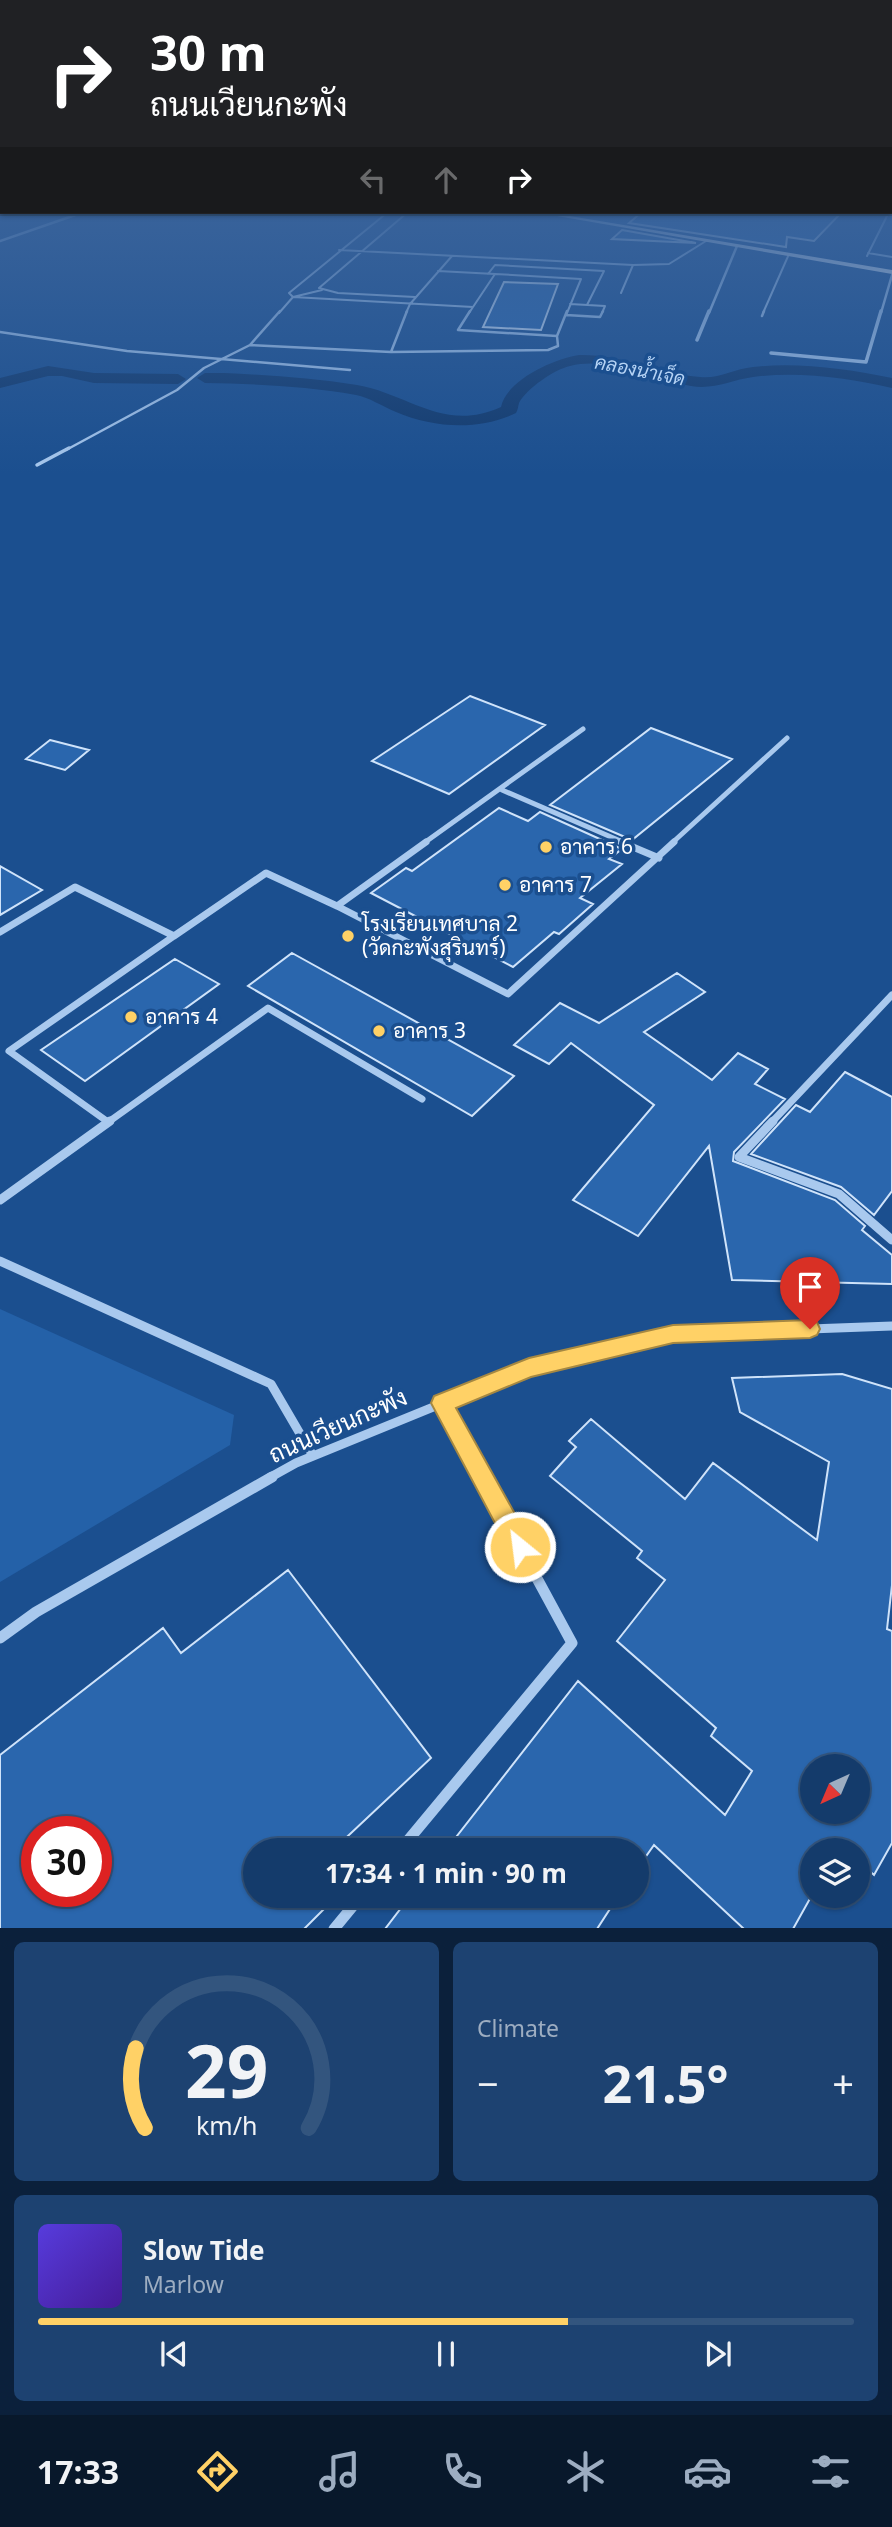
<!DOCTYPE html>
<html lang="en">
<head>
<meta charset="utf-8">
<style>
  :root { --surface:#143b6b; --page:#1d4271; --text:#f1f3f6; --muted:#9dadc1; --line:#33557e; --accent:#ffd166 }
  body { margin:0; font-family:"Noto Sans",Sarabun,sans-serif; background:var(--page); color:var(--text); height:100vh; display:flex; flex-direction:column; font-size:26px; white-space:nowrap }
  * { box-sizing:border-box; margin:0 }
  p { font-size:23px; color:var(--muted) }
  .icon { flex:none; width:38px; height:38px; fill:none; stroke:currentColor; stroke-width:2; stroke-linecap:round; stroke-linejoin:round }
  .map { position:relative; height:1928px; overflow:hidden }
  .side { display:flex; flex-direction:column; gap:14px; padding:14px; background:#0b203b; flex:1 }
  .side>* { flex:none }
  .banner { position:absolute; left:0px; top:0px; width:892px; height:214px; box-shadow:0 2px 5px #0004,0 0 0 2px var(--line); background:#202124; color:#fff; overflow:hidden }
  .needle { width:46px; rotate:224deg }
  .buttons { position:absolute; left:800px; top:1754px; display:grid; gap:14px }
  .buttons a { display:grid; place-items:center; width:70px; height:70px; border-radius:50%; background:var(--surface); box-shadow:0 2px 5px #0004,0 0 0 2px var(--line); font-size:35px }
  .speed { position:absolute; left:21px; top:1816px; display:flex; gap:14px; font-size:35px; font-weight:700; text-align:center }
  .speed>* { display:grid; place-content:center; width:91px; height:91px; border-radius:50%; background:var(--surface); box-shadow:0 2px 5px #0004,0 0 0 2px var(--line); line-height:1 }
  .speed .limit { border:10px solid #d22; background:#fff; color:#111 }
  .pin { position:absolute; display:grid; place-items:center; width:60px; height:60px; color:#fff; margin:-72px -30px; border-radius:50% 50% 50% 0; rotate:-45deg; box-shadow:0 0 7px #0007 }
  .pin .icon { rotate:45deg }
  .me { position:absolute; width:77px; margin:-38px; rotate:331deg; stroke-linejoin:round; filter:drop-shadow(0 0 5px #0008) }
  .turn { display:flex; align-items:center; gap:24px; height:147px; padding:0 35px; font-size:32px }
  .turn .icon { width:91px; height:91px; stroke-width:2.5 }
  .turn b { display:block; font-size:49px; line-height:60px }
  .lanes { display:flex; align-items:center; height:66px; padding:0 35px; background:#0003; justify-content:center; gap:35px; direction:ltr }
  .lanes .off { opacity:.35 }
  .big { font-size:52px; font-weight:700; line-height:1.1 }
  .side .widget { flex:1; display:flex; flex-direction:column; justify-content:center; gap:10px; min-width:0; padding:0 24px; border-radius:10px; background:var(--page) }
  .side .dial { align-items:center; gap:0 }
  .dial svg { height:182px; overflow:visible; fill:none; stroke:var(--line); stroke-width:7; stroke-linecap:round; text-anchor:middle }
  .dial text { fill:var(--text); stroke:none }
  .song { display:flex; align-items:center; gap:21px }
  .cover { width:84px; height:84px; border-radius:10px; background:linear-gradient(135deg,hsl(250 70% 55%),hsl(260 70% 35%)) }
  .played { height:7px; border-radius:4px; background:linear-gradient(90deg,var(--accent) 65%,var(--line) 65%) }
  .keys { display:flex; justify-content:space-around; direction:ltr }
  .heat { display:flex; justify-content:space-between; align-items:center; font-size:38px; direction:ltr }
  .side .tiles { flex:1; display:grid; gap:14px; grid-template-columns:1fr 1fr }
  .widget:last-child { grid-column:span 2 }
  .trip { position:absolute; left:243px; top:1838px; width:406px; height:70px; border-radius:35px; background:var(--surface); box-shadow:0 2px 5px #0004,0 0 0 2px var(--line); font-weight:700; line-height:70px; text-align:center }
  .dock { display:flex; height:112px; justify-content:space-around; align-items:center; background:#08182b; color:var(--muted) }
  .dock .icon { width:49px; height:49px }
  .dock .selected { color:var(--accent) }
  .dock b { font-size:32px; color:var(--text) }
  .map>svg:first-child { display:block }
</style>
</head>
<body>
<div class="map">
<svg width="892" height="1929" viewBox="0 0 892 1929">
  <rect width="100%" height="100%" fill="#1b4f8f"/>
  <path fill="#2461a8" d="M0 1309 234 1415 230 1445 0 1582Z"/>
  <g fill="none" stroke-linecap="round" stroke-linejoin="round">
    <path fill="#123a6d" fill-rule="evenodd" d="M579 355C621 354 659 374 700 377 719 379 734 369 753 367 798 362 847 369 892 378V388C848 378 799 371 753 377 731 380 714 390 691 386 652 380 610 356 570 366 555 369 526 389 519 403 518 406 518 410 516 413 478 431 434 428 396 412 382 406 370 398 356 395 306 386 255 384 205 383L197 378 205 373H224C268 375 313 378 357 385 409 394 444 433 501 407 507 380 553 359 579 355Z
      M48 366 94 373 178 374 186 379 178 384 94 383 62 376H48L0 388V378Z"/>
  </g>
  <path fill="#2a66ad" stroke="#cfe3fa" stroke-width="2" fill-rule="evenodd" d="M642 212H842L814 241 787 237 786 247 629 223Z
    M622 230 696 243 612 239Z
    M504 282 558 284 541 330 483 327Z
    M470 696 545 725 449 794 372 761Z
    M651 728 732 759 632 840 550 805Z
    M50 740 89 750 65 770 26 759Z
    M499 808 528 821 540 812 622 849 609 859 622 864 580 898 593 904 559 934 554 932 513 967 371 893 406 868 412 871Z
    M0 866 42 890 0 915Z
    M292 953 514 1076 472 1116 248 986Z
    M175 959 219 984 85 1081 41 1050Z
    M677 973 705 992 644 1032 712 1080 738 1053 768 1069 755 1084 785 1099 734 1152 733 1161 835 1200 865 1226 862 1230 892 1255V1284L732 1280 709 1146 638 1236 573 1200 654 1105 571 1043 549 1064 514 1045 560 1003 599 1023Z
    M845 1072 892 1097V1191L874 1215 841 1187 751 1154 796 1105 810 1112Z
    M842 1374 892 1389V1585L887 1629 892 1631V1843L874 1875 858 1861V1850H812V1895L793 1929H744L654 1845 637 1869V1850H446L578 1681 725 1815 752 1771 711 1736 716 1728 617 1641 665 1580 637 1558 642 1551 550 1476 576 1447 569 1441 591 1419 685 1499 713 1463 817 1540 829 1462 740 1412 732 1378ZM812 1766H858V1811H812Z
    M288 1570 431 1758 333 1850H256V1895H338L304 1929H0V1755L163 1628 181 1653ZM37 1832H96V1892H37Z
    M411 1895H619L597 1929H385Z"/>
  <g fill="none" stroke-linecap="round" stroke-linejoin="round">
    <path stroke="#a9c9ee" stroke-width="2" d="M388 212 289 293 293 297 473 307
      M408 212 319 288 338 293 415 297
      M339 250 633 265
      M868 253 892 257
      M867 256 889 212
      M438 271 495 274
      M488 274 495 265 604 271 587 305
      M495 274 581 279 567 313
      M621 293 633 265 669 264 706 241
      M570 304 605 306 602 313
      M279 313 293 297 322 290
      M406 313 410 304 452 256
      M469 313 495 274
      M763 313 789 254"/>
    <path stroke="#a9c9ee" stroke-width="2.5" d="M280 311 250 345 391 352 548 350 558 346 557 336
      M470 311 458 330 557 336 567 311
      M566 315 600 317 603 311
      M762 316 764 311
      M0 332 127 351 350 370
      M391 352 407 311
      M66 450 177 390 204 368 250 345"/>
    <path stroke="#a9c9ee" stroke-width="3.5" d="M37 465 69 448"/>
    <path stroke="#a9c9ee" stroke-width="2.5" d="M0 241 84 212
      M709 313 737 246
      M881 313 892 275"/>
    <path stroke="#a9c9ee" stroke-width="3.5" d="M697 340 709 311
      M771 353 866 362 881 311"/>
    <path stroke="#a9c9ee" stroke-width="5" d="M502 790 625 843
      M424 843 583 729
      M672 843 787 738"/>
    <path stroke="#a9c9ee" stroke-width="7" d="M621 842 659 858
      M337 906 426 842
      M0 932 75 887 174 936 266 873 337 906 508 994 674 842
      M108 1122 9 1051 174 936
      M107 1123 268 1008 422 1099
      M771 1123 892 995"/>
    <path stroke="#a9c9ee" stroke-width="9" d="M773 1121 739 1157 839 1194 892 1240
      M0 1200 110 1121
      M0 1261 271 1384 313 1456
      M442 1403 483 1478
      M269 1478 296 1463 529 1368 673 1334 892 1326"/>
    <path stroke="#a9c9ee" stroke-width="11" d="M0 1638 36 1612 272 1477
      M400 1850 572 1643 482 1477
      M334 1929 362 1895"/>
    <path fill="#f0f6ff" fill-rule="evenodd" d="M534 212H546L892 270V274Z"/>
  </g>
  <linearGradient id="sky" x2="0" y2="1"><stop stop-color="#0f2b4f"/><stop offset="0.43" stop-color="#39639b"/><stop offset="1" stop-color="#39639b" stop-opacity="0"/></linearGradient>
  <rect width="892" height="474" fill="url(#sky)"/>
  <path fill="#ffd166" stroke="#a68842" stroke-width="2" d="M810 1320 817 1322 820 1329 817 1335 810 1338 673 1343 531 1377 456 1408 529 1539 532 1547 529 1555 520 1559 512 1555 431 1403 434 1396 529 1358 673 1325Z"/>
  <g fill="#ffd166" stroke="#1b4f8f" stroke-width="2.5">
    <circle cx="546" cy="847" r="7"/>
    <circle cx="505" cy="885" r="7"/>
    <circle cx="348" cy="936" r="7"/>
    <circle cx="131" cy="1017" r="7"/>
    <circle cx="379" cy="1031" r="7"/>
  </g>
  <g text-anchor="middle" stroke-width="7" stroke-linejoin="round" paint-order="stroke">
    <g font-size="19" font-style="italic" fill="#b5d3f5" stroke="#1b4f8f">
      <text transform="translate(640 370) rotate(11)" y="7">คลองน้ำเจ็ด</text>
    </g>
    <g font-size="21" fill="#fff" stroke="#1b4f8f" text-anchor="start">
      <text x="560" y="854">อาคาร 6</text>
      <text x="519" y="892">อาคาร 7</text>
      <text x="362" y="931">โรงเรียนเทศบาล 2<tspan x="362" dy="24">(วัดกะพังสุรินทร์)</tspan></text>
      <text x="145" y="1024">อาคาร 4</text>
      <text x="393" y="1038">อาคาร 3</text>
    </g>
    <g font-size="24" fill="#fff" stroke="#1b4f8f">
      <text transform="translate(338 1426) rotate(-24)" y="8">ถนนเวียนกะพัง</text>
    </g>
  </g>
</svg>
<div class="buttons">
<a><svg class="needle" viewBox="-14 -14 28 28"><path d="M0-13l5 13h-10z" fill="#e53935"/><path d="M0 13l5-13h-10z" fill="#9dadc1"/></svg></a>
<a><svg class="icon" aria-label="layers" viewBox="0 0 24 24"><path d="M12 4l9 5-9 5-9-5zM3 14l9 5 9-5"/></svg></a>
</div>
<div class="speed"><div class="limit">30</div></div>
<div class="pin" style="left:810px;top:1329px;background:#d93025"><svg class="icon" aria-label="arrive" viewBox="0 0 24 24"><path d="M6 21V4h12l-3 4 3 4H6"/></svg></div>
<svg class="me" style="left:520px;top:1547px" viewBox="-20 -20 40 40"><circle r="17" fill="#ffd166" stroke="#fff" stroke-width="3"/><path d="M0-11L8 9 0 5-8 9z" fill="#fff"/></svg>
<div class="trip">17:34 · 1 min · 90 m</div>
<div class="banner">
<div class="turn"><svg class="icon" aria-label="right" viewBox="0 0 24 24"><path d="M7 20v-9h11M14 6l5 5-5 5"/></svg><div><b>30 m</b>ถนนเวียนกะพัง</div></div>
<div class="lanes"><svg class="icon off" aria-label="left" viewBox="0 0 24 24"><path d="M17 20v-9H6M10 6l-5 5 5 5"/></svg><svg class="icon off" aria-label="ahead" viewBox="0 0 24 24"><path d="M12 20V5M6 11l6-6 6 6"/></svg><svg class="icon" aria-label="right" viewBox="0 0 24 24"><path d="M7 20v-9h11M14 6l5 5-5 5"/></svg></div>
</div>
</div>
<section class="side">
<div class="tiles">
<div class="widget dial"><svg viewBox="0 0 100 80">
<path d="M14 69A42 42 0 1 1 86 69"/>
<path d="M14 69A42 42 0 0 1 10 34" stroke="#ffd166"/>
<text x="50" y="56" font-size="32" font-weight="700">29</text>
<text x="50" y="72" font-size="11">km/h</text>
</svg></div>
<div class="widget"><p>Climate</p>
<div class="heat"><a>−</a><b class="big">21.5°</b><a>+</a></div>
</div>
<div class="widget">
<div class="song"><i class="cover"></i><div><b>Slow Tide</b><p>Marlow</p></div></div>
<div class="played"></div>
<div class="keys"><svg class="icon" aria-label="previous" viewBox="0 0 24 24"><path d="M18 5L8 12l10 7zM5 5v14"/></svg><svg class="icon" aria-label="pause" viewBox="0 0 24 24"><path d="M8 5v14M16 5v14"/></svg><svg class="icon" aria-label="next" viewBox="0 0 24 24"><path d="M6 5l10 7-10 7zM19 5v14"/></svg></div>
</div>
</div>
</section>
<nav class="dock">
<b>17:33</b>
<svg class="icon selected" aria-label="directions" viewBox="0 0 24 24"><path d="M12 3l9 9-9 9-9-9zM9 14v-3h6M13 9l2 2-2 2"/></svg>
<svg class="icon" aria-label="music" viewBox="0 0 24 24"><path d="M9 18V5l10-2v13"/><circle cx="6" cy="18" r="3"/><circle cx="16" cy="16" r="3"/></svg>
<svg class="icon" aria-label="phone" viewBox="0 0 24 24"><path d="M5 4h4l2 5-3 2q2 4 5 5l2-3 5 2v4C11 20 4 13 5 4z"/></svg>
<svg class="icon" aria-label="climate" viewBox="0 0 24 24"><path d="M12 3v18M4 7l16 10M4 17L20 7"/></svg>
<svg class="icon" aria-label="car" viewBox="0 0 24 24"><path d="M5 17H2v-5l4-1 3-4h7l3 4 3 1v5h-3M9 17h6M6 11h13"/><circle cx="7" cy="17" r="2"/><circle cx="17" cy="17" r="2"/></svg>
<svg class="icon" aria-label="filters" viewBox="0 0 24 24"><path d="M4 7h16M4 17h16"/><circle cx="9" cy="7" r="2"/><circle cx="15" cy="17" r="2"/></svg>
</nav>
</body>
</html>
